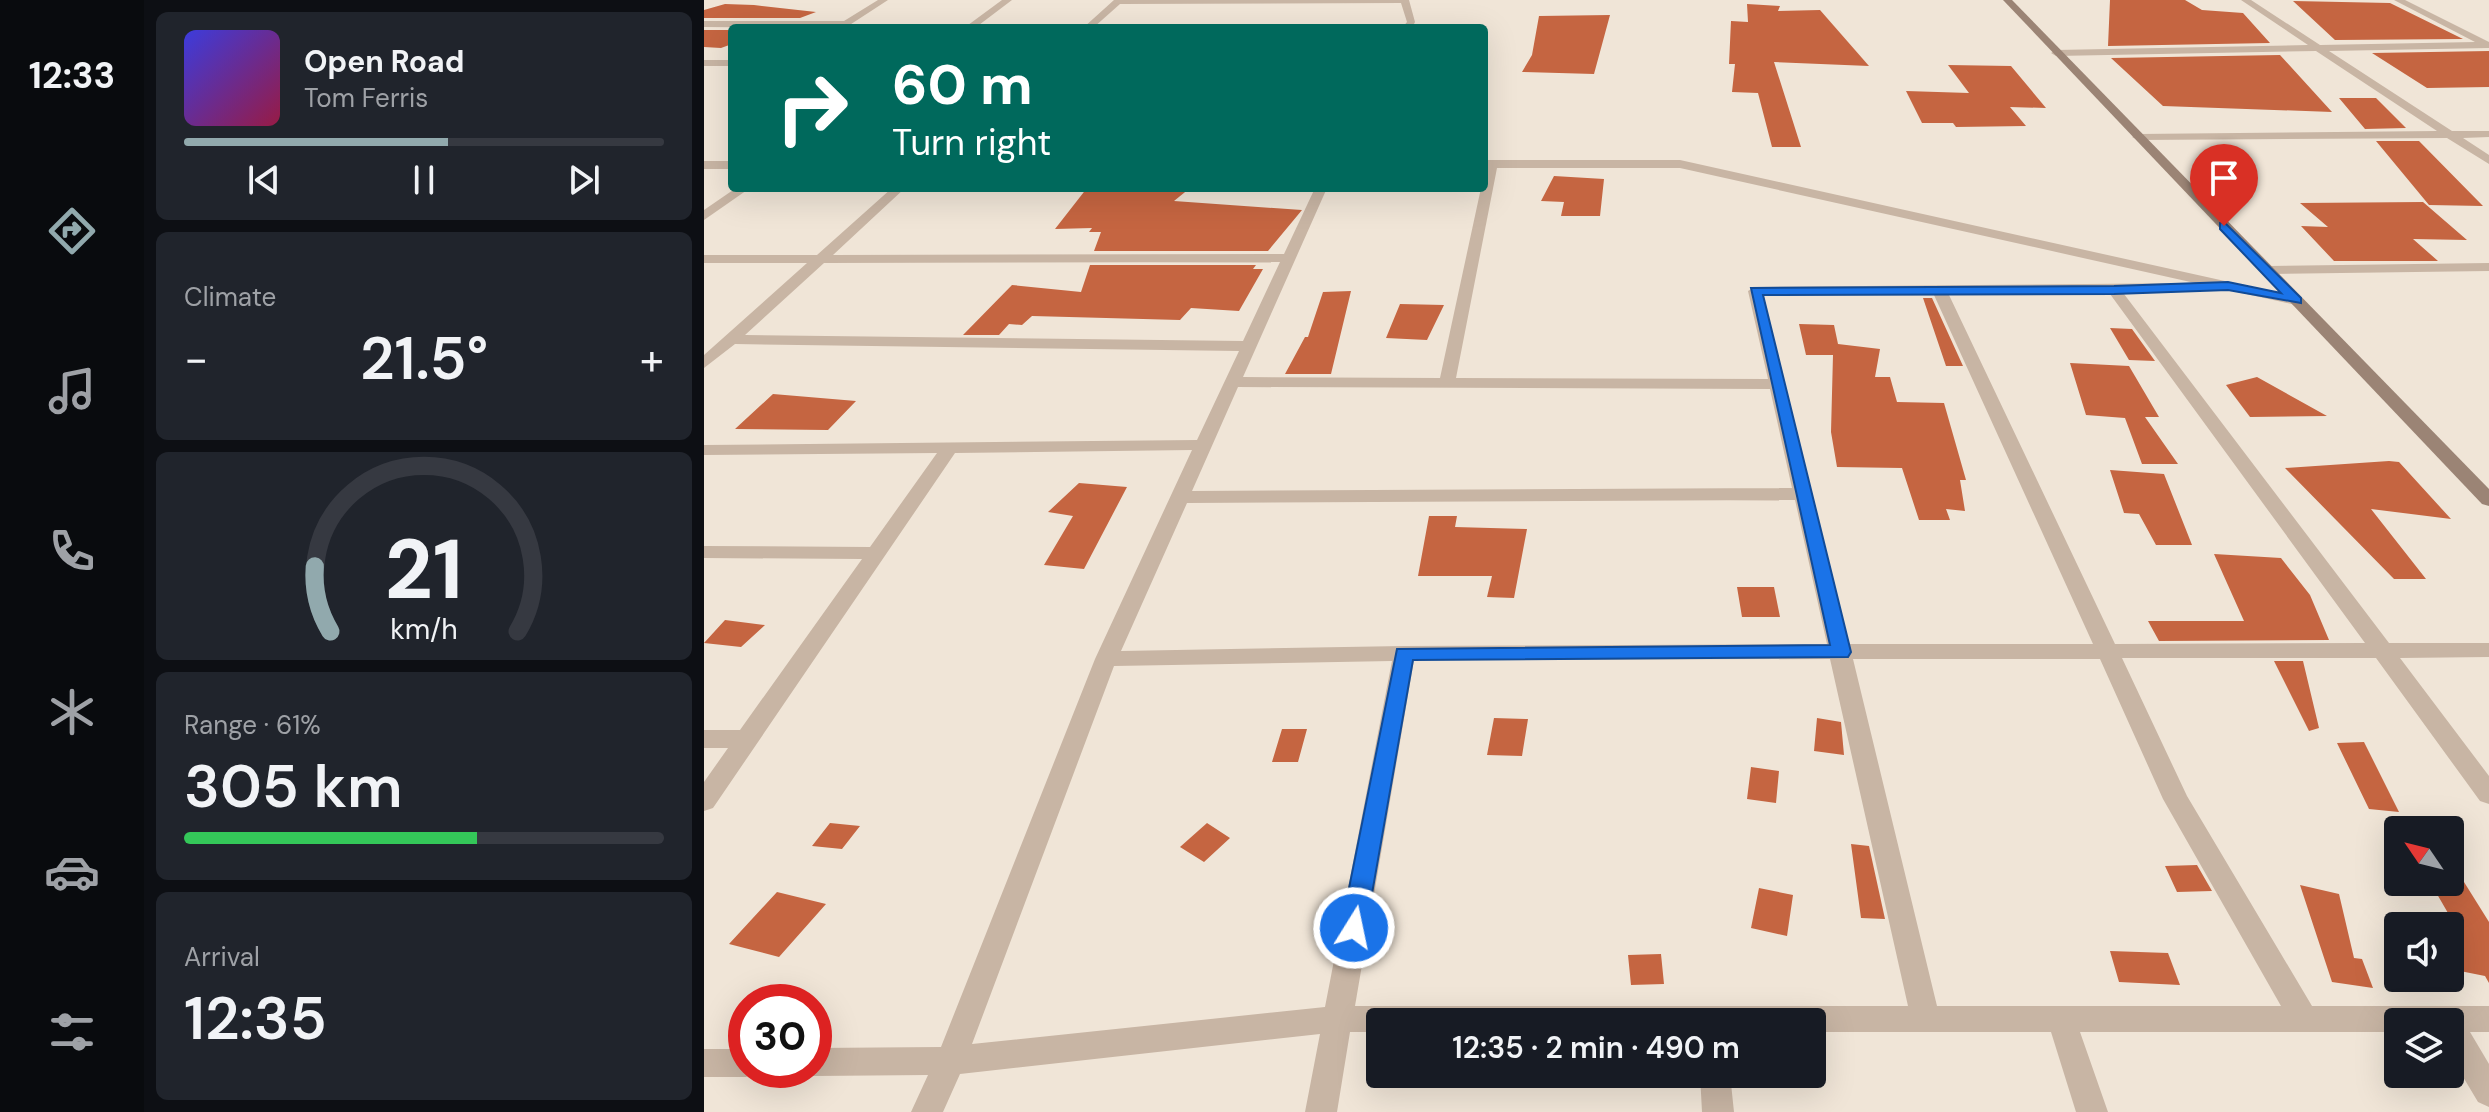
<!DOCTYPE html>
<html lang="en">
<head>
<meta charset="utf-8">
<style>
  :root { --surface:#171b24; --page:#20242c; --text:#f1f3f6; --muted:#9ea1a6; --line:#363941; --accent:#91a9ad }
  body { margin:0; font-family:"DM Sans",sans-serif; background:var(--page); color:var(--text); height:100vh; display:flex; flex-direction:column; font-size:30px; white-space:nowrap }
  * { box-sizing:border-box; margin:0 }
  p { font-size:26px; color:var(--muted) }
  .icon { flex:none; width:44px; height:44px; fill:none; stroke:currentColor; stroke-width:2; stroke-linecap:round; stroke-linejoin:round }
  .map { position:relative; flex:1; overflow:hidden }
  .drawer { display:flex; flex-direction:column; gap:12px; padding:12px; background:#0d0f14; width:560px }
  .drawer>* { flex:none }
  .top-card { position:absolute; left:24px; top:24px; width:760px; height:168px; border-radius:8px; box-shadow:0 8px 32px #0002; background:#00695c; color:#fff; overflow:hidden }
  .needle { width:52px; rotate:305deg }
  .controls { position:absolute; left:1680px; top:816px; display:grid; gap:16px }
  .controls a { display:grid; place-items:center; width:80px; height:80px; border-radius:8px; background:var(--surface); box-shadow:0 8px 32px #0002; font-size:40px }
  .speed { position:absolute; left:24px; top:984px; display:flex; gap:16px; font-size:40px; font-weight:700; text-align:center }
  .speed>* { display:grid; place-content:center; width:104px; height:104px; border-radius:50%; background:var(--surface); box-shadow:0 8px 32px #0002; line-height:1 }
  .speed .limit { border:12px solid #d22; background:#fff; color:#111 }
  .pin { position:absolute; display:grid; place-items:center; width:68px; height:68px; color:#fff; margin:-82px -34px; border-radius:50% 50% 50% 0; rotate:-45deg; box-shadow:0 0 8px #0007 }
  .pin .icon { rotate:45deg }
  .me { position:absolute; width:88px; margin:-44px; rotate:10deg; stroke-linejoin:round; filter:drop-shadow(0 0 6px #0008) }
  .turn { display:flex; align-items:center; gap:28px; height:168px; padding:0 32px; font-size:36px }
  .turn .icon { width:104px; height:104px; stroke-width:2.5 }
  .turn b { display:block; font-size:56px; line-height:68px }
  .big { font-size:60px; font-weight:600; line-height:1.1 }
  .drawer .card { flex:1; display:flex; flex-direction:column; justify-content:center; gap:12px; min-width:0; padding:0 28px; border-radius:12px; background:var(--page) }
  .drawer .dial { align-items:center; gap:0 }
  .dial svg { height:208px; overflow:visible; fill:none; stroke:var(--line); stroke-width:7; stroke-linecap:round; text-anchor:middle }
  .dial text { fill:var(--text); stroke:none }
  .song { display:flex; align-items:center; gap:24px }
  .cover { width:96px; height:96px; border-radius:12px; background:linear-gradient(135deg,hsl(240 70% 55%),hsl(340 70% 35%)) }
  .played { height:8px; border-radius:4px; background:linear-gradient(90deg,var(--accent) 55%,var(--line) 55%) }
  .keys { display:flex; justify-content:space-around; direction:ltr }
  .heat { display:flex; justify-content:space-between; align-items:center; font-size:44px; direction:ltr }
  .charge { height:12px; border-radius:6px; background:linear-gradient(90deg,#34c759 61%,var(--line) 0) }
  .trip { position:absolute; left:662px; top:1008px; width:460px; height:80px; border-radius:8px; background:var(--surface); box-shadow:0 8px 32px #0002; font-weight:600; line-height:80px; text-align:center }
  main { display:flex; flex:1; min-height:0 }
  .menu { display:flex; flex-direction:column; width:144px; justify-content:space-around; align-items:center; background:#090b0e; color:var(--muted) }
  .menu .icon { width:56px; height:56px }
  .menu .active { color:var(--accent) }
  .menu b { font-size:36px; color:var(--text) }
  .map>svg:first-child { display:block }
</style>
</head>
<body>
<main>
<nav class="menu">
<b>12:33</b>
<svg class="icon active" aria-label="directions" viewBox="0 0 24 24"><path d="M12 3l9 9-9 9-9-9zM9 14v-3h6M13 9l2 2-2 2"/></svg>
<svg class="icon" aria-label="music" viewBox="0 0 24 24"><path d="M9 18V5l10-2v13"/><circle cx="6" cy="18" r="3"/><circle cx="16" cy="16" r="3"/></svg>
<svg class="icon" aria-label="phone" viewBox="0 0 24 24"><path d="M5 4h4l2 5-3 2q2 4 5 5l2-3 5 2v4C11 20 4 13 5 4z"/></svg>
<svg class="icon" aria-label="climate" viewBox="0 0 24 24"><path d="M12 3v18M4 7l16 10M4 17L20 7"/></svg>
<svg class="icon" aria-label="car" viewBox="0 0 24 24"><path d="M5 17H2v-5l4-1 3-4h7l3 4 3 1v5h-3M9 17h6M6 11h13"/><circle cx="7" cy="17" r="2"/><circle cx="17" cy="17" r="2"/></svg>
<svg class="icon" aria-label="filters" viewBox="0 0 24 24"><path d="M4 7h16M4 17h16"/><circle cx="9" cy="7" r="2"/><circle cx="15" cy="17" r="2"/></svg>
</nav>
<section class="drawer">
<div class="card">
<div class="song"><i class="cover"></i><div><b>Open Road</b><p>Tom Ferris</p></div></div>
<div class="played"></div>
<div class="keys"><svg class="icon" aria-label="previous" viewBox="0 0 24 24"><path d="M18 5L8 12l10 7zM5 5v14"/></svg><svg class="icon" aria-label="pause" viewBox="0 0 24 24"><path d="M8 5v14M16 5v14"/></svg><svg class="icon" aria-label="next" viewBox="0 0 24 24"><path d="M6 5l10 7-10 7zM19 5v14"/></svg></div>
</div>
<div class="card"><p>Climate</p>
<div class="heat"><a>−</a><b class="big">21.5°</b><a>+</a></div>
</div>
<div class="card dial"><svg viewBox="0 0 100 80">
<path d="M14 69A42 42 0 1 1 86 69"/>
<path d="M14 69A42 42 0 0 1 8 44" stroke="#91a9ad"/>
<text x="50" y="56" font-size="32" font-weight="700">21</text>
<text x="50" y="72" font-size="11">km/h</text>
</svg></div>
<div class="card"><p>Range · 61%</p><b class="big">305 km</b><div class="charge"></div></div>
<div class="card"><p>Arrival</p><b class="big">12:35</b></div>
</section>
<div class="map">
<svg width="1785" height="1112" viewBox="0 0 1785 1112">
  <rect width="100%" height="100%" fill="#f0e5d7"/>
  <path fill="#c56541" d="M1406 0H1481L1498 10 1539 13 1566 43 1404 46Z
    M1589 1 1686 3 1759 39 1631 40Z
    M21 4 50 5 112 12 96 18H0V10Z
    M1043 4 1076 6 1074 11 1116 10 1165 66 1070 62 1097 147H1068L1054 93 1028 92 1031 64H1025L1027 21 1044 22Z
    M906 15 890 74 818 72 828 55 835 16Z
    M0 30H28V44L17 48 0 47Z
    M1785 51V87L1723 88 1668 53Z
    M1576 55 1628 112 1459 106 1407 58Z
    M1244 65 1307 66 1342 108 1306 107 1322 126 1252 127 1249 123H1218L1202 91 1265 93Z
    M1635 98H1672L1702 128 1661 129Z
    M1672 141H1715L1779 206 1725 205Z
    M850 176 900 179 896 216H857L860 202 837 201Z
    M383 188H486L470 201 598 210 564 251H390L397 232H385L388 228 351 229Z
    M1719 202 1763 240 1709 239 1734 261H1630L1597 226 1624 227 1596 203Z
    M386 265H552L549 269H559L535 311 487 308 476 320 328 316 318 325 305 324 295 335H259L308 285 377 292Z
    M647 291 627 374H581L601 337H604L619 292Z
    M1219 298H1228L1259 366H1242Z
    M696 304 740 305 723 340 682 338Z
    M1095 324 1130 325 1134 344 1176 349 1171 377H1186L1193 402 1240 403 1262 480H1256L1261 511 1242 509 1246 520H1215L1198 468 1133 467 1127 432 1129 355H1102Z
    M1406 328 1428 329 1451 361 1425 360Z
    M1366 363 1425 366 1455 417H1441L1474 464H1438L1421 418 1382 415Z
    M1553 377 1623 416 1546 417 1522 385Z
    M69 394 152 401 124 430 31 429Z
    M1685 461 1695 462 1747 519 1667 509 1722 579H1690L1581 468Z
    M1406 470 1460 474 1488 545H1452L1435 514 1420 513Z
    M375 483 423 487 380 569 340 565 369 516 344 512Z
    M725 516H753L751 527 823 529 810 598 783 597 788 576H714Z
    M1510 554 1577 558 1606 595 1625 640 1455 641 1444 621H1540Z
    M1033 587H1070L1076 617H1038Z
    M21 620 61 625 37 647 0 643Z
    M1570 661H1599L1615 728 1605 731Z
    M790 718 824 719 818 756 783 755Z
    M1113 718 1137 722 1140 755 1110 751Z
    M578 729H603L594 762H568Z
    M1660 742 1695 812 1665 809 1633 743Z
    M1047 767 1075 771 1072 803 1043 799Z
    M126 823 156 826 138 849 108 846Z
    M503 823 526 838 500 862 476 847Z
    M1147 844 1165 846 1181 919 1157 918Z
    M1493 865 1508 891 1473 892 1461 866Z
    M1726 882H1760L1785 922V983L1781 976 1746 969V930L1755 932Z
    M1596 885 1635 894 1650 958 1658 959 1669 988 1628 982Z
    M1055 888 1089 895 1083 936 1047 928Z
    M73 892 122 904 75 957 25 944Z
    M1406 951 1464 953 1476 985 1415 982Z
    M957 954 960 984 927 985 924 955Z"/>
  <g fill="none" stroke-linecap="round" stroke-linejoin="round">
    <path fill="#c8b5a4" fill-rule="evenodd" d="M174 0H184L141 28 0 27V21H140Z
      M298 0H308L271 28H260Z
      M410 0H705L711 22 708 28H698L703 22 697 3 416 4 389 28H379Z
      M1537 0H1547L1616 45 1771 42 1690 0H1701L1785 42V48L1625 51 1748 131H1785V137L1759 138 1785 155V164L1743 138 1434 140 1428 137 1434 134 1733 131 1612 51 1352 56 1347 53 1352 50 1604 45Z
      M0 60H28V66H0Z
      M780 160H976L1597 298V304L1592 305 1524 290 1420 294 1685 643H1785V657L1696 658 1785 776V804L1776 801 1672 658H1418L1483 796 1608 1006H1785V1032H1766L1785 1064V1107L1774 1102 1746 1055V1022H1694V1032H1376L1404 1112H1372L1347 1032H1108V1022H676V1032H646L633 1112H601L616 1034 256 1074 239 1112H207L224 1075 110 1076 99 1072 110 1070V1048L237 1047 391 659 488 450 251 453 9 808 0 811V782L24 748H0V730H36L158 559 0 558V546L166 547 233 453 0 455V445L493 440 535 351 31 344 0 368V355L103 263H0V255H113L188 188H201L129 255 580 254 611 188H623L539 377 736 378 777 188H780ZM793 168H976L1491 283 1051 287 1044 291 1064 379 752 378ZM576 262 539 341 41 335 120 263ZM1406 294 1661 643 1411 644 1245 295ZM1059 295H1230L1389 644H1145ZM534 387 1066 389 1088 488 488 491ZM1091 500 1123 644 700 646 417 651 483 503ZM1126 659 1204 1006H651L710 660ZM1149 659H1396L1459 799 1577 1006H1233ZM688 661 621 1007 268 1044 410 666Z
      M0 161H28V169H0Z
      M32 188H46L0 220V210Z
      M1785 263V271L1563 274 1556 270 1563 266Z
      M0 1049H42V1070H54L42 1077H0Z
      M996 1074H1026L1030 1112H998Z"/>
    <path fill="#9b8475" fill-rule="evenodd" d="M1299 0H1308L1785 489V506L1778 504Z"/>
  </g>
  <path fill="#1a73e8" stroke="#114b97" stroke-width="2" d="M1520 222 1597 298V303L1524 290 1410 294 1059 295 1147 652 1144 657 709 660 662 928 659 935 650 938 641 935 637 928 693 649 1126 645 1047 288 1410 286 1524 282 1577 293 1516 229V223Z"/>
</svg>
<div class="controls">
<a><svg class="needle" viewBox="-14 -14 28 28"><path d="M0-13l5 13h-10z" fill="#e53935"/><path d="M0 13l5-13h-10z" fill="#9ea1a6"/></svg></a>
<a><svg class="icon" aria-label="sound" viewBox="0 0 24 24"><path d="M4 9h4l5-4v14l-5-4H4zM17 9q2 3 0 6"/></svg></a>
<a><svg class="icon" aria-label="layers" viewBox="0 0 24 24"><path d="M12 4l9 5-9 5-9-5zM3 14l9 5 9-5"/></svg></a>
</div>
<div class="speed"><div class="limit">30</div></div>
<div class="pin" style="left:1520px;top:226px;background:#d93025"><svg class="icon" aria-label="arrive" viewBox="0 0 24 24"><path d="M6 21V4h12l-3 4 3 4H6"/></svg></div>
<svg class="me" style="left:650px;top:928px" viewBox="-20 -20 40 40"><circle r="17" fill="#1a73e8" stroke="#fff" stroke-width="3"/><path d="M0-11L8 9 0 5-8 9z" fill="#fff"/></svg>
<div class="trip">12:35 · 2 min · 490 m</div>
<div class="top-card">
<div class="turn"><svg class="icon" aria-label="right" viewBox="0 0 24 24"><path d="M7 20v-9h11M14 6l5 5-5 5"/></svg><div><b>60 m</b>Turn right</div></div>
</div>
</div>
</main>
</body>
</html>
